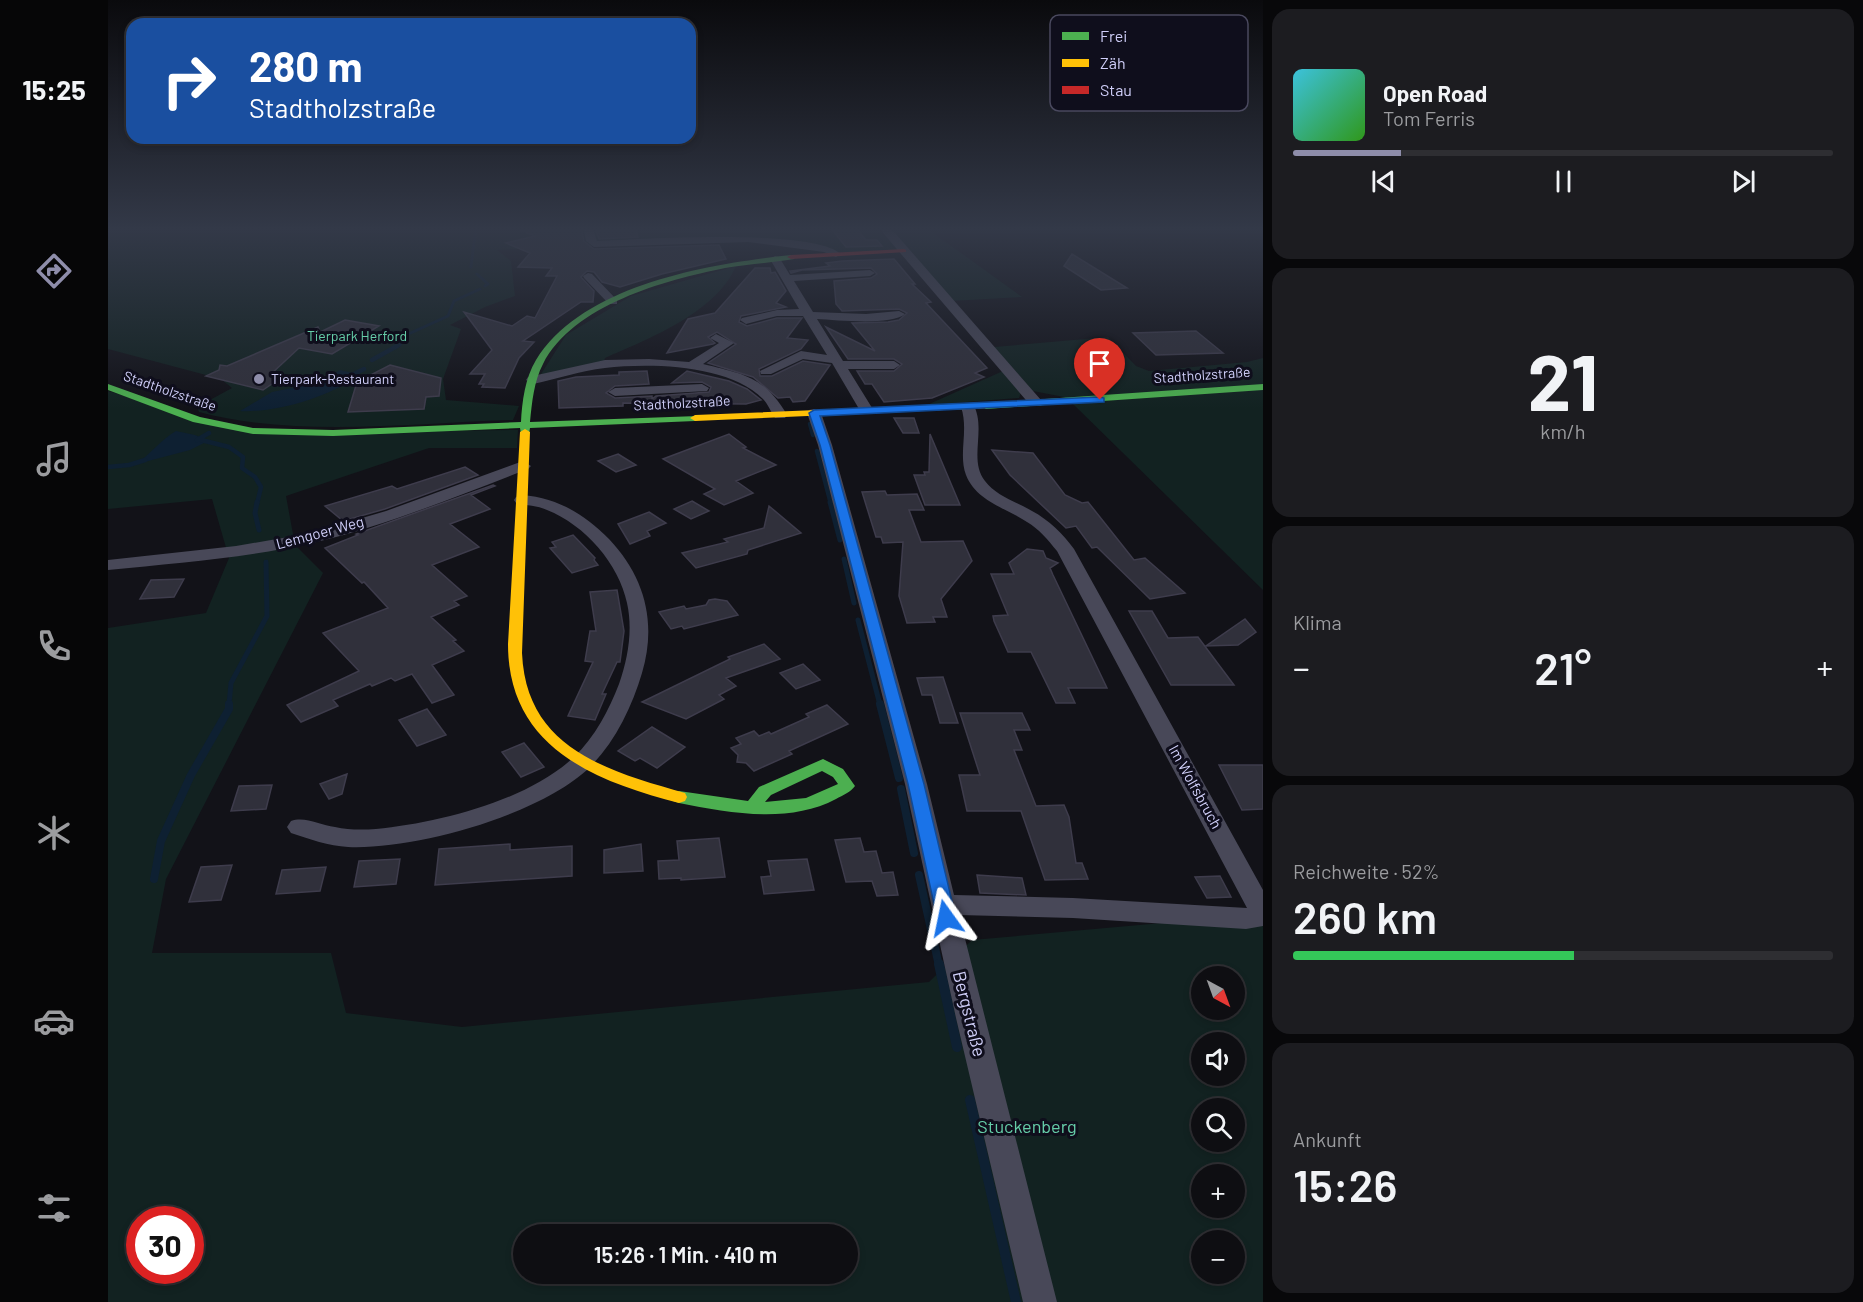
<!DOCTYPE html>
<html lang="de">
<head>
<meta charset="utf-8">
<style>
  :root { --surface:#0e0e12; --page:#1c1c20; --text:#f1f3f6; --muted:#9b9c9f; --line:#2e2e32; --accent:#8e8daa }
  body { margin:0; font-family:Barlow,sans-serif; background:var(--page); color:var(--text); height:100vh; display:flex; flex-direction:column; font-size:22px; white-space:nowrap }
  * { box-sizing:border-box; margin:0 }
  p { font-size:20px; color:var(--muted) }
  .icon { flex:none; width:33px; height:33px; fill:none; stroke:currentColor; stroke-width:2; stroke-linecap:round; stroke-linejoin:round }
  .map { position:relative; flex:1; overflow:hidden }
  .panel { display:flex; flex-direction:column; gap:9px; padding:9px; background:#08080a; width:600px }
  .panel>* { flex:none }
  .hud { position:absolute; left:18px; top:18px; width:570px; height:126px; border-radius:18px; box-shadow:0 3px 9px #0003,0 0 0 2px var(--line); background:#1a4fa0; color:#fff; overflow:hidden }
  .needle { width:39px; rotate:139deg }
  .buttons { position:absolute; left:1083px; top:966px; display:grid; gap:12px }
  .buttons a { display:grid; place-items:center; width:54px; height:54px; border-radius:50%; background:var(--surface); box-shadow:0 3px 9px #0003,0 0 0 2px var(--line); font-size:30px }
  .speed { position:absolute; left:18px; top:1206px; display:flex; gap:12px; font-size:30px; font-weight:700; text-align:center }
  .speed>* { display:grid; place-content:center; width:78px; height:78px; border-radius:50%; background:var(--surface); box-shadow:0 3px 9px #0003,0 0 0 2px var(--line); line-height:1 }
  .speed .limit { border:9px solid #d22; background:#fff; color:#111 }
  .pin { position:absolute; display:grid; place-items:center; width:51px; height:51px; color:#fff; margin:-62px -26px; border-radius:50% 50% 50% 0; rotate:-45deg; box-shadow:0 0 6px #0007 }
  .pin .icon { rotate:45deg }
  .me { position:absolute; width:66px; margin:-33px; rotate:348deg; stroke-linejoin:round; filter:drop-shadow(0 0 4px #0008) }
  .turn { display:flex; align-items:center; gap:21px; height:126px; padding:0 24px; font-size:27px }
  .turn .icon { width:78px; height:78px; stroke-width:2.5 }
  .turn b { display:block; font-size:42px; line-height:51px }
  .big { font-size:45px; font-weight:600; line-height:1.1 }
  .panel .widget { flex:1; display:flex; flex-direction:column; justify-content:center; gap:9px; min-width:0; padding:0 21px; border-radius:18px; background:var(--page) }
  .panel .dial { align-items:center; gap:0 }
  .dial b { font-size:78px; line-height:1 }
  .song { display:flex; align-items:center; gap:18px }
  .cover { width:72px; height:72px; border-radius:9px; background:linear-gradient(135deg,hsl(190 70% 55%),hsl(110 70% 35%)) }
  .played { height:6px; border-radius:3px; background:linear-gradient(90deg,var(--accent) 20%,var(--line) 20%) }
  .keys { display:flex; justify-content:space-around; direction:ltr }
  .heat { display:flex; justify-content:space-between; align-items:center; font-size:33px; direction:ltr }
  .charge { height:9px; border-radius:4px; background:linear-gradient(90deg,#34c759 52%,var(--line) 0) }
  .trip { position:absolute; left:405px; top:1224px; width:345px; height:60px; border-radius:30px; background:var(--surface); box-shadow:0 3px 9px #0003,0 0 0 2px var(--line); font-weight:600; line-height:60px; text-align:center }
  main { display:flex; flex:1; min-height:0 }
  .tabs { display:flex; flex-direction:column; width:108px; justify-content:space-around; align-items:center; background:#060607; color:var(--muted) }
  .tabs .icon { width:42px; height:42px }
  .tabs .selected { color:var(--accent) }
  .tabs b { font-size:27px; color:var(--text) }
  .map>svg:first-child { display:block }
</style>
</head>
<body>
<main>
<nav class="tabs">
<b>15:25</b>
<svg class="icon selected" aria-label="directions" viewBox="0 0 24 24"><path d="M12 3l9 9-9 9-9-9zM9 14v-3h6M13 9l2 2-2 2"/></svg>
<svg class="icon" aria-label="music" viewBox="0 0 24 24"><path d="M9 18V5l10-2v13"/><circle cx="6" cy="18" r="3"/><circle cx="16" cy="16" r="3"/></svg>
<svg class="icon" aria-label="phone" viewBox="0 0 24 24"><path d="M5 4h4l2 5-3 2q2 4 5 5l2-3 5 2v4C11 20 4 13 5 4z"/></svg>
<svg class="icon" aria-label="climate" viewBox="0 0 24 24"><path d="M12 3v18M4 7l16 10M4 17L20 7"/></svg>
<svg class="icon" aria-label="car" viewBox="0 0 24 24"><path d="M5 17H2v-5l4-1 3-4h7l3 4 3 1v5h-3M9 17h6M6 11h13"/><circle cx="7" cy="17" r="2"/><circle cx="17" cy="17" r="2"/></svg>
<svg class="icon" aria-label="filters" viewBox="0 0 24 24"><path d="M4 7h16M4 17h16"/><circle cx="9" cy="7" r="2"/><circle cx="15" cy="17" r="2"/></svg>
</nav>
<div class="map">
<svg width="1155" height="1302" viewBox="0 0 1155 1302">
  <rect width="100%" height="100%" fill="#121218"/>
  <path fill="#122221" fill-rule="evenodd" d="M0 227H768L792 251 734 252 638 240 389 250 403 261 407 296 377 307 342 325 353 329 335 379 338 400 411 406 405 420C305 423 188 438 91 412L89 407 124 388 113 379 0 349Z
    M781 227H817L914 297 843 301Z
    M628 266C608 313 540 339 497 358L496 362 441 374H433L458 335 523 296Z
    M1000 337 1028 366 1041 371 1139 362 1155 358V590L966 405 956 397 925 391 886 347Z
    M895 371 913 392 911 398 819 405Z
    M0 391 141 433 410 430 409 448H321L178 496 187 545 215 573 58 879 44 953H223L238 1013 354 1027 821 982 864 940 1155 914V1302H0V628L98 613 121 558 104 499 0 509ZM1094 976H1126V1010H1094ZM1094 1042H1126V1076H1094ZM1094 1108H1126V1142H1094ZM1094 1174H1126V1208H1094ZM32 1220H82V1270H32ZM416 1234H740V1274H416ZM1094 1240H1126V1274H1094Z"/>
  <path fill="#0e2032" d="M232 370 249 374 250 376C220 397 169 413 132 411L164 392 209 383Z
    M68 431 87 435 100 441 82 450 29 464C43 453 54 439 68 431Z"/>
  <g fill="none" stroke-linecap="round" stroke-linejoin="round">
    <path stroke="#0e2032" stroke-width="3" d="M363 267 368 227
      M369 274 380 284 377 286
      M287 348 292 345 296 336 340 316 346 301 372 289"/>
    <path stroke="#0e2032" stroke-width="4.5" d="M264 360 289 346
      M242 376 256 369
      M702 424 705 435
      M89 440 101 433
      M93 440 121 447 135 457 134 468 147 477 153 487 149 504
      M709 451 723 504
      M0 467 21 465 37 460"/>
    <path stroke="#0e2032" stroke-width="5" d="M149 502 147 513 151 530
      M722 502 732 540
      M736 559 746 603
      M750 620 772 705
      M121 705 123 683 159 616 158 562"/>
    <path stroke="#0e2032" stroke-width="8" d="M772 704 791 778
      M793 789 806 853
      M811 875 831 966
      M46 879 53 841 83 775 121 709V704"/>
    <path stroke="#0e2032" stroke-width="10" d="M831 964 849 1047
      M862 1100 908 1302"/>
  </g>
  <path fill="#30303b" stroke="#3e3c4c" stroke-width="1.5" d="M405 227H473L476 241 486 249 611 245 618 259 554 274 512 287 494 282 486 272 479 271 473 277 486 291 485 302H473L415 341 426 342 411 358 397 388 374 387 376 384H371L377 374H362L384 350 356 312 404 326 419 316 427 318 449 276H438L444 268 410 267 422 253 398 243 427 236Z
    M486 227H527L530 237 491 239Z
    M722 227H747L758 240H769L774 246 738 247Z
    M964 254 1019 288 993 290 956 266Z
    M786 259 807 284H804L823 302 818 303 879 368 867 373 876 377 824 398 776 402 764 384H757L749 371H786L794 364 786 359H740L718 327 767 351 744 323 780 322 791 320 799 313 791 309 734 311 728 304 726 281 763 278 769 274 763 268 694 270 683 273 682 271 722 266 718 263 734 261Z
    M647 268H662L663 273 667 272 678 291 668 303 678 307 633 316 631 322 639 326 669 318H694L679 338 700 340 693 349 651 369 652 376H664L695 361 722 365 697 401 685 402 682 397 670 398 645 377 600 363 628 344 609 332 600 337 607 343 605 344 559 353 580 319 607 313Z
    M237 320 271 326 224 354 191 348 162 375 174 377 155 390 98 376 111 370 112 365 119 366 210 327 211 329 202 337Z
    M1088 331 1115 353 1048 355 1025 333Z
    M282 365 333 378 331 396 318 397 316 409 240 412 249 382Z
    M539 371 541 384 507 386 498 393 507 398 544 396V399L548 396 601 392 603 387 594 382 564 383 579 371 621 381 639 389 653 400 638 404 515 403V406L451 408 450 381 468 377 511 375V372Z
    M786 418H806L811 433H795Z
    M621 434 638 447 635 448 668 465 628 481 645 493 616 505 596 494 607 489 555 459Z
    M822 434 852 505H817L806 475H817L816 472H821Z
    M884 450 925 453 957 495 974 503 980 502 1026 560 1037 558 1077 593 1042 599 989 547 984 548 968 526 958 528 902 475Z
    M510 454 528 465 508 472 490 461Z
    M357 467 370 475 277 509 235 521 217 506 284 486 289 489Z
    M385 485 387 486 363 495 382 509 342 524 371 547 324 565 359 596 346 601 351 605 323 617 348 640 345 641 356 651 324 665 346 695 324 703 304 674 287 681 283 678 264 686 262 684 225 700 230 706 193 722 179 705 251 671 215 633 280 608 256 582 254 583 217 548 250 535 248 534Z
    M777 491 779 495 809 494 816 510H801L813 542 855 541 864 561 833 599 839 617H825L827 622 799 623 791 596 795 542 775 543 773 537H768L754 492Z
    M584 501 601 511 583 519 566 509Z
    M661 506 693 533 640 550 639 554 588 568 574 553 620 542 616 539 656 528Z
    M541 512 558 523 539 531 542 536 522 544 510 524Z
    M465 535 487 558 486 560 490 565 464 573 442 548 448 547 444 542Z
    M919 549 935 551 938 558 950 563 942 568 945 575 999 688H960L967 703H948L923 652H900L886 621 885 616 900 615 883 574H906L901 563Z
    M76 579 66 597 32 599 43 580Z
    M509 590 516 631 512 662H509L494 694H498L487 720 460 716 485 662 477 661 482 631H488L482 592Z
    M607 599 619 601 630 615 576 629 574 626 563 629 551 612 576 606 578 609 598 605 601 600Z
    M1021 611H1044L1060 638 1090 637 1126 685H1063Z
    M1137 619 1148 632 1130 645 1098 646Z
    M656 644 672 659 618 678 628 686 611 695 616 699 578 719 534 702 622 659 620 657Z
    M695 664 712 680 688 689 672 673Z
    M835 677 850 723H832L824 695H814L809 678Z
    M719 705 740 724 681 751 684 754 646 771 638 763 629 762 630 755 623 748 633 744 628 738 646 731 651 736 661 732 663 734 701 717 698 714Z
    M319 709 338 735 309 746 291 720Z
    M852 713H914L922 730H906L914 750H906L928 806 956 805 961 817 968 863H974L980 879 937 880 913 811H859L851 775H872Z
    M544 727 577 747 549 768 532 758 527 761 510 751Z
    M416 743 436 767 413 777 394 752Z
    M1111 765H1155V809L1134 810Z
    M239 774 234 794 221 799 212 784Z
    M164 785 158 809 123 811 131 786Z
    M611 838 617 877 573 880V878L551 879 550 861 571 860 569 841Z
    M752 838 756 852 768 851 774 873 785 872 790 895 769 896 764 881 738 882 727 840Z
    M402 844V850L464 846V876L327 885 331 849Z
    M533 844 535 871 496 873V850Z
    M292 859 288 884 246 887 251 861Z
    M699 859 706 890 656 894 653 877 663 876 660 861Z
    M124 865 113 900 81 902 93 867Z
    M218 867 212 891 168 894 174 870Z
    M869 875 914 878 918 895 872 893Z
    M1112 876 1123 897 1099 898 1087 877Z"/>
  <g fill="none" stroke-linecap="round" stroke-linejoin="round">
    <path fill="#484858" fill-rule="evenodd" d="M475 227H484L489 241C533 239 705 228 733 254L728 257 716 252 640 242 486 247 478 241Z
      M770 227H779L787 233 933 400 935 403 933 406H923Z
      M667 256 671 257 682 275 762 270 767 273 762 276 686 281 705 312 758 314 791 311 797 314C783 326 729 320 709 319L735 361H786L792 365 786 369H740L766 411 764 414H754L724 363 695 359 663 374H653L652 371 693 351 719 355 695 316H669L638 324 632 320 634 318 669 310 691 309 662 259Z
      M480 273 484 274 509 300V304H501L476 278 475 276Z
      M608 334 626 343 595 364C636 374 657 377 679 415L677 418H667C663 412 660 404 655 399 620 364 542 363 497 368 472 371 449 379 425 384L418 380 420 377 497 360 541 359 581 362 611 343 602 338Z
      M594 384 601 388 599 391 507 396 500 392 507 388Z
      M860 403 865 404C879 428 860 460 877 481 888 496 909 502 924 511 941 520 955 534 966 549L1155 890V926L1138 929 965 918 851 915 949 1302H915L848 1018 797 784 710 445 699 413 701 410 706 409 713 413 724 445 819 784 846 895 965 898 1139 908 949 551C940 540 931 529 919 522 898 508 868 501 858 475 850 454 861 430 853 407Z
      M415 461 423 466 420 469C349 496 278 526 204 543 137 558 68 563 0 570V560L128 546 203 533 278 511Z
      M414 495C450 498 476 514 501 539 537 577 549 623 534 673 524 707 507 742 482 767 433 815 307 850 240 847 221 846 201 839 183 833L179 827 183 821C197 816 212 825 227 827 240 830 254 830 268 829 330 823 419 801 466 757 487 737 501 710 511 684 520 658 525 630 519 603 511 564 477 525 439 510 429 505 419 506 408 503L406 500 408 497Z"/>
    <path fill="#4caf50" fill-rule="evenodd" d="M683 255 687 257 686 259C663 263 640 264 617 268 557 280 465 305 435 364 426 381 424 402 422 422L590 416V420L587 421 422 428 421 434H413L412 428 225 436 145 434 85 422 0 390V384L92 417 145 428 225 430 413 422C414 402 417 378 428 360 475 284 601 264 683 255Z
      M1155 384V390L878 409 873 406 878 403Z
      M715 759 735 769 747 786C743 792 735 795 728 799 681 824 621 813 571 803L565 801 563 797 565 793 571 791 640 801 651 787ZM714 771 725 777 730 784 698 798 657 802 663 795Z"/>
    <path fill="#ffc107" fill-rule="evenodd" d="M878 403 881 404V408L587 421 582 418 587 415Z
      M417 429 422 432 414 653C418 749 500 771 577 793L579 797 577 801 571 803C486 781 400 747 400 644L412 432Z"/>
    <path fill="#c62828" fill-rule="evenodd" d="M796 249 798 250V252L683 259 679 257 683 255Z"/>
  </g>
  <linearGradient id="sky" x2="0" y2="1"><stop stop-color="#0a0a0d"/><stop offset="0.56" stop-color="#333948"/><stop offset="1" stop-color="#333948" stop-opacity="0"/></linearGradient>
  <rect width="1155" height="409" fill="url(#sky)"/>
  <path fill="#1a73e8" stroke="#114b97" stroke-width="1.5" d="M992 397 996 398V402L712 416 722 445 816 784 848 918 845 923 838 925 832 923 829 918 800 784 712 445 701 413 706 410Z"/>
  <circle fill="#8e8daa" stroke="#0f0e1c" stroke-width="2" cx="151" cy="379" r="6"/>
  <g text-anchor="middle" stroke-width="6" stroke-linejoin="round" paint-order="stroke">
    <g font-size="14" fill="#66cea9" stroke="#0f0e1c">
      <text x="249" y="341">Tierpark Herford</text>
    </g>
    <g font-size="14" fill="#d0cff9" stroke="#0f0e1c">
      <text transform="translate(1094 375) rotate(-4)" y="5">Stadtholzstraße</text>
      <text transform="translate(62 391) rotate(19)" y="5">Stadtholzstraße</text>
      <text transform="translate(574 403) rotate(-3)" y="5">Stadtholzstraße</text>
    </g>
    <g font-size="14" fill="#d0cff9" stroke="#0f0e1c" text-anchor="start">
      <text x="163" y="384">Tierpark-Restaurant</text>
    </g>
    <g font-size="15" fill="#d0cff9" stroke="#0f0e1c">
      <text transform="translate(212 533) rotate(-15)" y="5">Lemgoer Weg</text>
      <text transform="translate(1087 787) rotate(61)" y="5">Im Wolfsbruch</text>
    </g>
    <g font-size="18" fill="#d0cff9" stroke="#0f0e1c">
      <text transform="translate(861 1014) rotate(76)" y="6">Bergstraße</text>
    </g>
    <g font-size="18" fill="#66cea9" stroke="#0f0e1c">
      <text x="919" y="1133">Stuckenberg</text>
    </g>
  </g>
  <rect x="942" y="15" width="198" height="96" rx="9" fill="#0f0e1c" stroke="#49485e" stroke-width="1.5"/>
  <rect x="954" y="32" width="27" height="8" fill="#4caf50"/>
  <rect x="954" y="59" width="27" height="8" fill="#ffc107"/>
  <rect x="954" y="86" width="27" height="8" fill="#c62828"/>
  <g font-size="16" fill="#d0cff9">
    <text x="992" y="42">Frei</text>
    <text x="992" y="69">Zäh</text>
    <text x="992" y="96">Stau</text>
  </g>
</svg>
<div class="buttons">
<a><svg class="needle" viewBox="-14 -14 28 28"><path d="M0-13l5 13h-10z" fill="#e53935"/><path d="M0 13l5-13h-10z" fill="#9b9c9f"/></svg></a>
<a><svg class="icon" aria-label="sound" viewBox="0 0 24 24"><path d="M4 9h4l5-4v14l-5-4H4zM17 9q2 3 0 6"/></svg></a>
<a><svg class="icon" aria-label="search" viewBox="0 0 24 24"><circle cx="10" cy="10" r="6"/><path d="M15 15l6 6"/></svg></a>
<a>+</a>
<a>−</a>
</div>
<div class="speed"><div class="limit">30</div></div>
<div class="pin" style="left:992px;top:400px;background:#d93025"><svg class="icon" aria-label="arrive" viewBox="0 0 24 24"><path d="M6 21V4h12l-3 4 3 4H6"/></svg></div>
<svg class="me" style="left:838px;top:918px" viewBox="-20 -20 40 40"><path d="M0-17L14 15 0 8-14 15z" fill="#1a73e8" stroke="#fff" stroke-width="4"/></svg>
<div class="trip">15:26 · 1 Min. · 410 m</div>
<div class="hud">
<div class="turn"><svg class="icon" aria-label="right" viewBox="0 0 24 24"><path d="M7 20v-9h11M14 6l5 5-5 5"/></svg><div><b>280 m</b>Stadtholzstraße</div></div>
</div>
</div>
<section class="panel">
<div class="widget">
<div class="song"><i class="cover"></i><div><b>Open Road</b><p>Tom Ferris</p></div></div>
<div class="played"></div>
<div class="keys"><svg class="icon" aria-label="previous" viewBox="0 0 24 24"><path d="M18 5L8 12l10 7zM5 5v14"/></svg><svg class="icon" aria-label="pause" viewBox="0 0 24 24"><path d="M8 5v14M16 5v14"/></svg><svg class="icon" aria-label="next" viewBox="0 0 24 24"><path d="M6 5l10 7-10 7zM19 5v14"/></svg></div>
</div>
<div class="widget dial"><b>21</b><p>km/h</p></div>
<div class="widget"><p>Klima</p>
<div class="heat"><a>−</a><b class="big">21°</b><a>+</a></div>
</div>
<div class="widget"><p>Reichweite · 52%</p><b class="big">260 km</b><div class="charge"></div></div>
<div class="widget"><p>Ankunft</p><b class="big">15:26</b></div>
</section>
</main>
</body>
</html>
